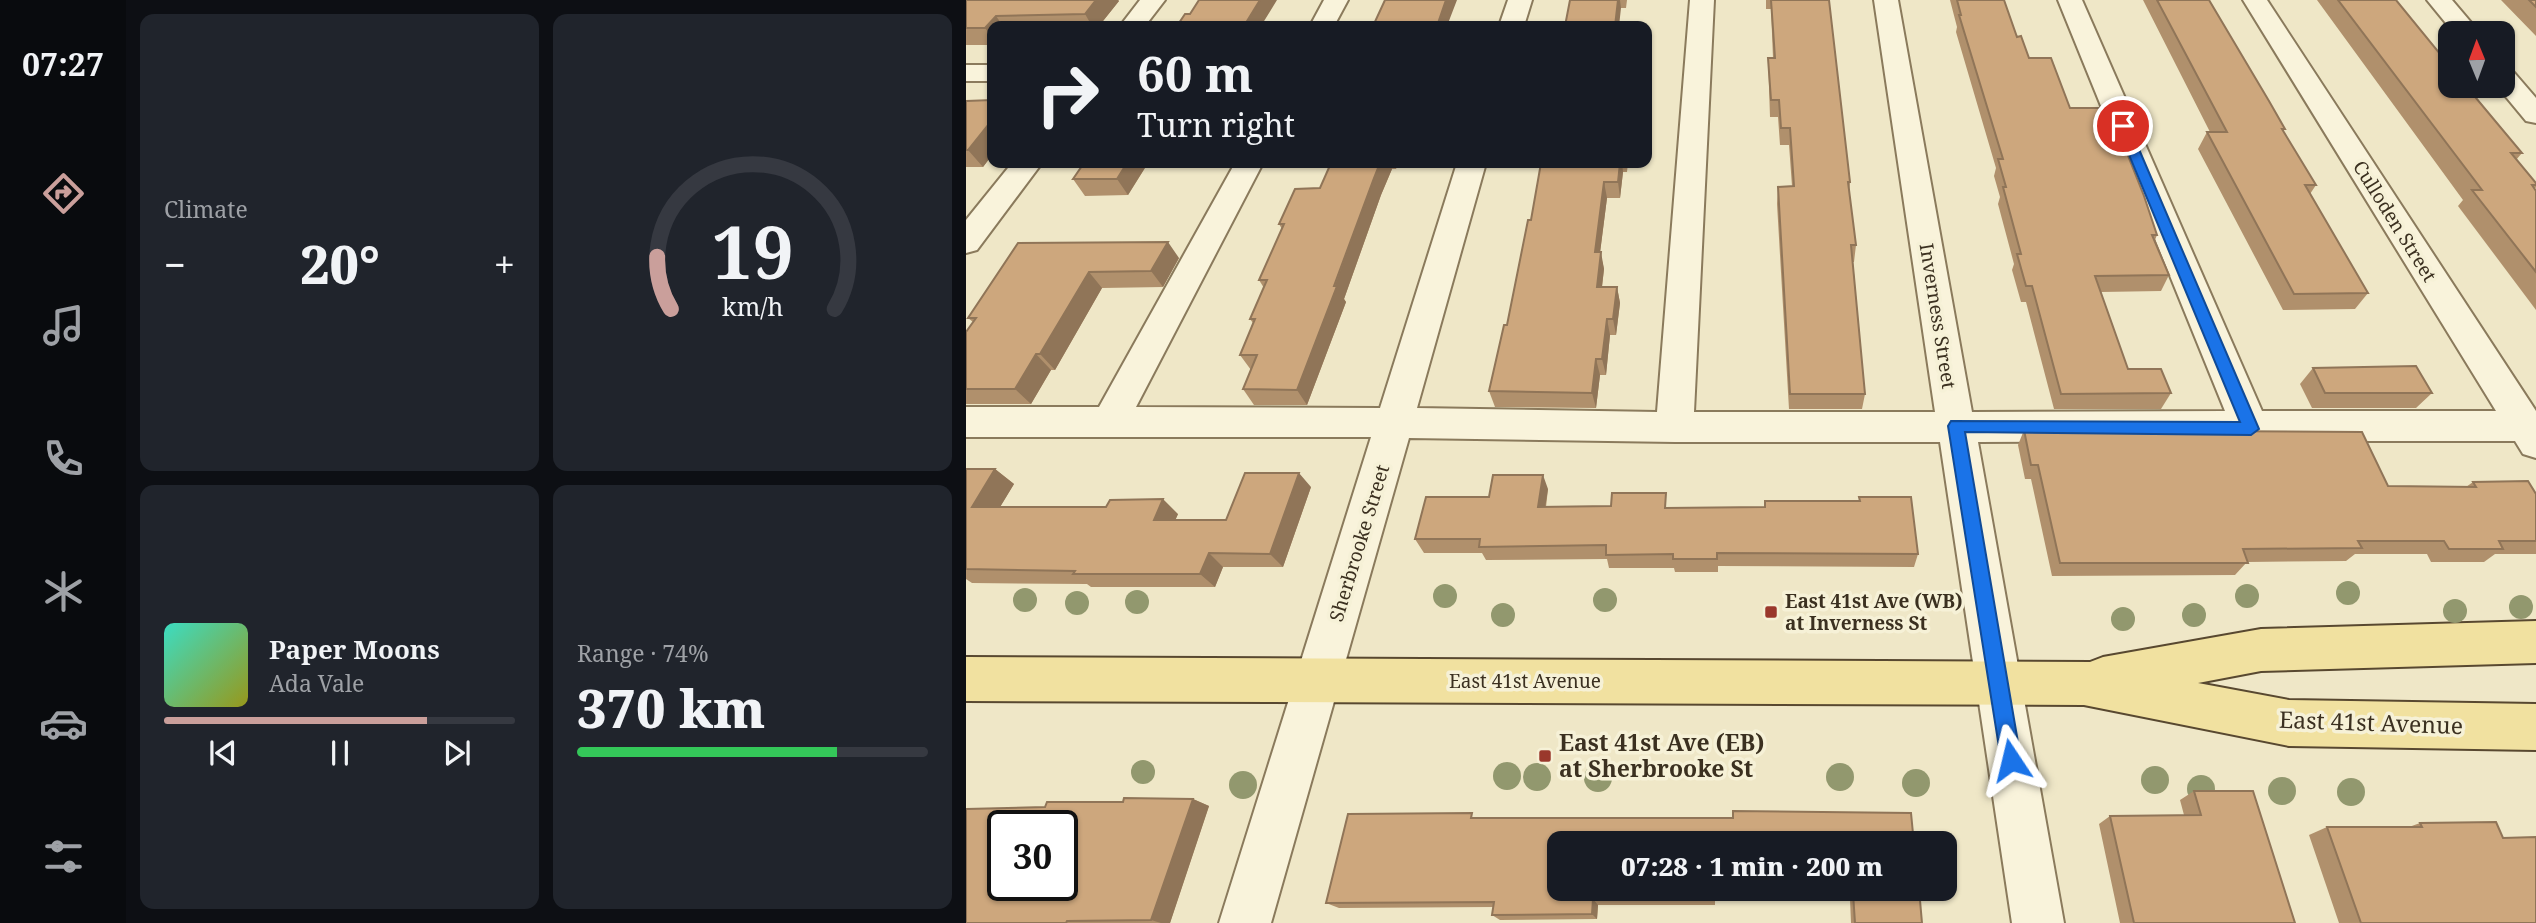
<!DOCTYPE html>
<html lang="en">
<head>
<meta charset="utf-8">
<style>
  :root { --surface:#171b24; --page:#20242c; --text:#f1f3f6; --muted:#9ea1a6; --line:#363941; --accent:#ca9f9b }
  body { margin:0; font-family:"Noto Serif",serif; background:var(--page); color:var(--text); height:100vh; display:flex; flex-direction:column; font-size:26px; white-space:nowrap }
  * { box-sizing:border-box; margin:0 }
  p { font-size:23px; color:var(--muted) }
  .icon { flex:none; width:38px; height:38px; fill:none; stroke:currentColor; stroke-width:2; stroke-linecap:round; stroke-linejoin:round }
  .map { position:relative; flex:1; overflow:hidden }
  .drawer { display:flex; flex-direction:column; gap:14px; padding:14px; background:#0d0f14; width:840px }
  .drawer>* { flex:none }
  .top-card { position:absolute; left:21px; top:21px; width:665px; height:147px; border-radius:14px; box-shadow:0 2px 5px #0004; background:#171b24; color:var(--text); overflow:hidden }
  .needle { width:46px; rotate:359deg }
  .fabs { position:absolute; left:1472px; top:21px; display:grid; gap:14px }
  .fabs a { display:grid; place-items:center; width:77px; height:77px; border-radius:14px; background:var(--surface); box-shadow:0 2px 5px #0004; font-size:35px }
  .speed { position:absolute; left:21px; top:810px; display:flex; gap:14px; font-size:35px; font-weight:700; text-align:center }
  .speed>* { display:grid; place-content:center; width:91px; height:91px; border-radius:50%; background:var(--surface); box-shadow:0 2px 5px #0004; line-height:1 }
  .speed .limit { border:4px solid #111; border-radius:10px; background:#fff; color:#111 }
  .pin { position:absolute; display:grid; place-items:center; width:60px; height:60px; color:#fff; margin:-30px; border:4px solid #fff; border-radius:50%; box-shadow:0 2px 7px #0007 }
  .me { position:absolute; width:77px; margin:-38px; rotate:350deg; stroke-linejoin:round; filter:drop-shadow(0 0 5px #0008) }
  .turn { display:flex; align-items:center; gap:24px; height:147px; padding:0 35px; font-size:32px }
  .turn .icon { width:91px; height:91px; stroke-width:2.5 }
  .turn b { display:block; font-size:49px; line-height:60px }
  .big { font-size:52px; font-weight:800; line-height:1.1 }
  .drawer .widget { flex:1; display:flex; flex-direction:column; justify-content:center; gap:10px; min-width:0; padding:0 24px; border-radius:14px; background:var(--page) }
  .drawer .dial { align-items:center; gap:0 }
  .dial svg { height:182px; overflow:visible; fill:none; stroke:var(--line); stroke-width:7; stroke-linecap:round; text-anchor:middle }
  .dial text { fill:var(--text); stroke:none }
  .song { display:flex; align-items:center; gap:21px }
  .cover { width:84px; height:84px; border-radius:10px; background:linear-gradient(135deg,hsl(170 70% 55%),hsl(60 70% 35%)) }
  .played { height:7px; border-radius:4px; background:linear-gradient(90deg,var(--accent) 75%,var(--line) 75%) }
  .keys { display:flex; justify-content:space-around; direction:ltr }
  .heat { display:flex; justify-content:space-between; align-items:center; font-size:38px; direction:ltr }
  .charge { height:10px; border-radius:5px; background:linear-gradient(90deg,#34c759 74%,var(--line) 0) }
  .drawer .tiles { flex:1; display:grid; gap:14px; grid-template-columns:repeat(2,1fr) }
  .trip { position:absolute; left:581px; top:831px; width:410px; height:70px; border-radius:14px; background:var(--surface); box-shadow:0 2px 5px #0004; font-weight:800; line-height:70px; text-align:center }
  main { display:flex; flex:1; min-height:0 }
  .tab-bar { display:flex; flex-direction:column; width:126px; justify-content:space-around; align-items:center; background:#090b0e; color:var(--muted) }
  .tab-bar .icon { width:49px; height:49px }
  .tab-bar .selected { color:var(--accent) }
  .tab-bar b { font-size:32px; color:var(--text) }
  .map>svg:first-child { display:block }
</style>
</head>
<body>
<main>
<nav class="tab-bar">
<b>07:27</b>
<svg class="icon selected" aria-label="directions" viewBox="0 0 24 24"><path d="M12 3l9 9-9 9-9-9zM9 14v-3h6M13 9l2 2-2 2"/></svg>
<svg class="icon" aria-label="music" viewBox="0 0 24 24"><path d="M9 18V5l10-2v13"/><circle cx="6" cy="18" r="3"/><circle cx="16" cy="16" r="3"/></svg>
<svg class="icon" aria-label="phone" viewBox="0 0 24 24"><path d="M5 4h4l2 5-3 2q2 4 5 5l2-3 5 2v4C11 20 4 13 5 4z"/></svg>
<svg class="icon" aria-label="climate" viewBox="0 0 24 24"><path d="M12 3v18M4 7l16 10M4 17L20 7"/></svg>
<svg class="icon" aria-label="car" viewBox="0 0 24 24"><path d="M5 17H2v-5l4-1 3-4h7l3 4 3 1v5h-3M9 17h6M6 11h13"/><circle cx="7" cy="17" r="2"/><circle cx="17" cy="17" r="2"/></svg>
<svg class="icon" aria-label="filters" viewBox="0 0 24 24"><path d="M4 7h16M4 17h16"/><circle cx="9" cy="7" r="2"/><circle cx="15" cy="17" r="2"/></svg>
</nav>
<section class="drawer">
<div class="tiles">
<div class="widget"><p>Climate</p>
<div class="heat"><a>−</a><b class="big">20°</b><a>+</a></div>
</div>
<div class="widget dial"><svg viewBox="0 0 100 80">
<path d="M14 69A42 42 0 1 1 86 69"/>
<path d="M14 69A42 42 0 0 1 8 46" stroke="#ca9f9b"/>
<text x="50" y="56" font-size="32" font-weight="700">19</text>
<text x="50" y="72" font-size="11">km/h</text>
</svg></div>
<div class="widget">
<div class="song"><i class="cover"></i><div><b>Paper Moons</b><p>Ada Vale</p></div></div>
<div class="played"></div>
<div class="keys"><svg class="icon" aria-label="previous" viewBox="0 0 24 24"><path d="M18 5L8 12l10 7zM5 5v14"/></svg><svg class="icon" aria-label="pause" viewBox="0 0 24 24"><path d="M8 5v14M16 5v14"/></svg><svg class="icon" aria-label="next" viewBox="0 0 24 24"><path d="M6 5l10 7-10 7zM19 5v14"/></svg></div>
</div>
<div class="widget"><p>Range · 74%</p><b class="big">370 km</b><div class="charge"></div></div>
</div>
</section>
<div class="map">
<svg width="1570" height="923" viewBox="0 0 1570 923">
  <rect width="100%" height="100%" fill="#efe7c7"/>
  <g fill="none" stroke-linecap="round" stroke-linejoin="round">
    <defs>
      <path id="minor" d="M174 0H199L179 26H154Z
        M358 0H382L368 26H344Z
        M542 0H566L558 26H533Z
        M724 0H748L728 412H969L908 0H932L1006 412 1259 411 1092 0H1116L1296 411H1530L1277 0H1301L1570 411V458L1557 454 1549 441H1293L1285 444 1277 441 1012 442 1098 923H1046L974 442H709L443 438 305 923H253L405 437H0V407H133L269 163H297L170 407 414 408 491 163H520L451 408 691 412Z
        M1461 0H1486L1514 33H1488Z
        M0 65H26V81H0Z
        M1536 67 1545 69 1570 98V123L1560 121 1531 86H1536Z
        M46 163H76L11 250 0 253V220Z"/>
      <path id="major" d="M1570 621V663L1295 671 1232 683 1323 700 1570 704V750L1323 746 1118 705 0 701V657L1124 662 1137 657 1295 629Z"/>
    </defs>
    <use href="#minor" stroke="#8a7a5c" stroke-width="4"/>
    <use href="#major" stroke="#584830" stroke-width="4"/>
    <use href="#minor" fill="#f9f3db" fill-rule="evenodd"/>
    <use href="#major" fill="#f1e1a0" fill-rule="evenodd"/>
  </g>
  <g fill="#92986e">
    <circle cx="1382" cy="593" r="12"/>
    <circle cx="479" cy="596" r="12"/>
    <circle cx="1281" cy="596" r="12"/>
    <circle cx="59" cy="600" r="12"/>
    <circle cx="639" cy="600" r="12"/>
    <circle cx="171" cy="602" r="12"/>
    <circle cx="111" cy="603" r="12"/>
    <circle cx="1555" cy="607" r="12"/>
    <circle cx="1489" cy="611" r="12"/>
    <circle cx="537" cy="615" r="12"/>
    <circle cx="1228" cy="615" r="12"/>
    <circle cx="1157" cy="619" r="12"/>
    <circle cx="177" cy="772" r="12"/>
    <circle cx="541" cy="776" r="14"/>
    <circle cx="571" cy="777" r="14"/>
    <circle cx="874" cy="777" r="14"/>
    <circle cx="632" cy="778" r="14"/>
    <circle cx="1189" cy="780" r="14"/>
    <circle cx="950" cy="783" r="14"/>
    <circle cx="277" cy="785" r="14"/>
    <circle cx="1235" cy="789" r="14"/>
    <circle cx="1316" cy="791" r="14"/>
    <circle cx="1385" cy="792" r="14"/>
  </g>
  <path fill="#b0906c" d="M0 0H152L153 1 133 26H26V45H0Z
    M604 0H661L660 8H655Z
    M800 0H863L884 182 883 193 890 245 888 262H887L899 394 896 409H823L811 204 812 187 826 186 823 145H814L812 117H804L802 58H807L805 9H800Z
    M984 0H1038L1051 37 1063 58 1104 108 1191 235 1189 240 1203 275 1195 291 1135 292 1162 369 1205 393 1195 409H1088L1060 302H1055L1046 270 1048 264 1032 204 1034 197 1028 176 1030 168 990 32 991 27Z
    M1177 0H1243L1319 129 1317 131 1350 185 1344 194 1402 293 1389 309 1317 310 1232 149 1241 132H1244Z
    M1351 0H1431V1L1556 153 1550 160 1570 183V187L1569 189 1570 191V310L1492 206 1497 200Z
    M1535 0H1570V36Z
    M26 100V155L17 167H0V101Z
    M118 163H182L162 195 119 196 107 179Z
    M365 163H433L430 169H426L415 195 378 299 380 302 341 405H288L277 389 285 370 274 355 287 323 284 319 298 288 293 280 316 229 313 224 354 188Z
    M575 163H662L661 172H657L654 198H641L634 252 638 269 636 287H651L654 303 650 335H644L640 375H634L630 408 529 407 523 391 541 325 565 220Z
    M52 243 213 258 197 287 136 288 89 370H85L65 404H0V332L7 322 2 318Z
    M1347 368 1466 393 1450 408H1346L1334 384Z
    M1058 430 1422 486 1500 487 1507 482 1570 494V554H1529L1518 562H1465L1461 554H1389L1380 561 1281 562 1269 575 1086 576 1065 479H1059L1052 445Z
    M0 469H29L48 484 34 507 212 514 209 520H260L345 487 317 567H257L249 587H125L121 584 6 583 0 579Z
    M582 489 580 507H799L893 501V497L952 554 948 567 752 566V572H709L708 568H643L641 559 520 560 516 553H458L449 539 523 497Z
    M1228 791 1329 923H1154L1133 824 1144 816 1218 815 1214 800Z
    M227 799 243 806 204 923H0L79 807Z
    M512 818 953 889 956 923H885L884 899H749V905H632L631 919 534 920 526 915 527 907 373 908 360 903Z
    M1454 823 1537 838 1570 923H1373L1343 835 1361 827H1443Z"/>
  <path fill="#907558" d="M130 0H152L153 1 133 26H126L119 14Z
    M294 0H311L295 26H278Z
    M480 0H491L481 26H471Z
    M652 0H654L655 8 653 26H649Z
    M30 16 37 26H26V37L19 28Z
    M26 120V155L17 167 2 150Z
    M161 163H182L162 195 151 179Z
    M414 163H423L426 169 415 195 378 299 380 302 341 405 331 390 408 178Z
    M654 163H656L657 172 654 198 652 182Z
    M638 182 641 198 632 269 629 252Z
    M202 242 213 258 197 287 185 271Z
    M635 252 638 269 634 303 631 287Z
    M123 272 136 288 89 370 74 354Z
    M651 287 654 303 650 335 647 319Z
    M641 319 644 335 640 375 636 359Z
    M70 354 85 370 65 404 49 389Z
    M630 359 634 375 630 408 626 393Z
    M29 469 48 484 25 522 6 507Z
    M333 473 345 487 317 567 304 554Z
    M577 475 582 489 577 521 572 507Z
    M197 499 212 514 203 535 188 520Z
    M243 553 257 567 249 587 234 574Z
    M227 799 243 806 204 923H195L185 920Z
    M627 899 632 905 631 919 626 914Z"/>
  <path fill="#cda77d" stroke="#907558" stroke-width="2" fill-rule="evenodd" d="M0 0H130L119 14 30 16 19 28H0Z
    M233 0H294L278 26H211L219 14H224Z
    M419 0H480L471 26H407Z
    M604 0H652L649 26H599Z
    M805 0H863L884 182H882L890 245H885L899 394H824L812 187 828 186 824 128H815L813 100H805L802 58H809Z
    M991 0H1038L1051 37 1055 36 1063 58H1085L1104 108H1143L1178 196 1191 235H1186L1203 275 1129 276 1162 369H1195L1205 393 1095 394 1066 286H1060L1051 254H1055L1037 187H1040L1032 159H1037L993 15H995Z
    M1191 0H1243L1303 101 1319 129H1316L1350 185H1339L1402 293 1328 294 1241 132H1261Z
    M1372 0H1430L1484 66V86H1500L1556 153H1545L1570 183V185H1566L1570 191V272L1506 190H1516Z
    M1563 0H1570V7Z
    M26 100V120L2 150H0V101Z
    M118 163H161L151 179H107Z
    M365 163H414L408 178 368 286H371L331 390 277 389 291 355H274L289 319H284L301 280H293L318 224H313L329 189 354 188Z
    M575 163H654L652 182H638L629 252H635L631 287H651L647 319H641L636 359H630L626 393 523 391 538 325H541L562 220H565Z
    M202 242 185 271 123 272 74 354H70L49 389H0V332L10 318H2L52 243Z
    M1450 366 1466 393H1359L1347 368Z
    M1058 430 1396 432 1422 486 1510 487 1507 482 1562 481 1570 494V541H1533L1537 549H1483L1478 541H1392L1396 548 1277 549 1282 563H1094L1072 465H1065Z
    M0 469H29L6 507H140L144 500 197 499 188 520H260L279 473H333L304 554 243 553 234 574H107L109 571 0 569Z
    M527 475H577L572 507 645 506 646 493H700L699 508 799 507V501H894L893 497H945L952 554 751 553V559H707V554L640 555V545L513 547 514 539H449L460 497H523Z
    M1228 791H1287L1329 923H1168L1144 816 1235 815Z
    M158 798 227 799 185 920 101 921 100 923H0V809L79 807 81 802H157ZM37 826H96V886H37Z
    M767 811 945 813 948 844H593V889H953L956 923H889L887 893H748L747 899H627L626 914 526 915 528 902 360 903 382 814 506 813 505 818H767Z
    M1530 822 1537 838 1570 837V923H1395L1361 827H1456L1454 823Z"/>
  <path fill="#1a73e8" stroke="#114b97" stroke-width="2" d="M1153 124 1163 126 1293 429 1285 435 999 432 1055 760 1052 767 1045 770 1038 767 1035 760 982 426 985 421 1274 422 1151 126Z"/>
  <g fill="#9a382c" stroke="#f6f1d7" stroke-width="2.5">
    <rect x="798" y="605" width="14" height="14" rx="3.5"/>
    <rect x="572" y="749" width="14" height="14" rx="3.5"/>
  </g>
  <g text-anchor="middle" stroke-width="7" stroke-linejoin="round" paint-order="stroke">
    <g font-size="19" fill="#3b3020" stroke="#f6f1d7">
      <text transform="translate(1429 221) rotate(58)" y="7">Culloden Street</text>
      <text transform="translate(972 316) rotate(81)" y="7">Inverness Street</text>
      <text transform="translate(393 543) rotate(-73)" y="7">Sherbrooke Street</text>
      <text x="559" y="688">East 41st Avenue</text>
    </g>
    <g font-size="19" font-weight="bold" fill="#3b3020" stroke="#f6f1d7" text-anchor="start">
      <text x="819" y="608">East 41st Ave (WB)<tspan x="819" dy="22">at Inverness St</tspan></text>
    </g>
    <g font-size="23" fill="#3b3020" stroke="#f6f1d7">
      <text transform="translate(1405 723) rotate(2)" y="8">East 41st Avenue</text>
    </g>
    <g font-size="23" font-weight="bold" fill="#3b3020" stroke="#f6f1d7" text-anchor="start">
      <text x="593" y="751">East 41st Ave (EB)<tspan x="593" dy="26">at Sherbrooke St</tspan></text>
    </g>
  </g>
</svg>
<div class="fabs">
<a><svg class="needle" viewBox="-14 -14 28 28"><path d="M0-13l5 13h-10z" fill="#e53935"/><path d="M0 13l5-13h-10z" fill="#9ea1a6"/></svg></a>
</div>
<div class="speed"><div class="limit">30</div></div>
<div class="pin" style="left:1157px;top:126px;background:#d93025"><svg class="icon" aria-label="arrive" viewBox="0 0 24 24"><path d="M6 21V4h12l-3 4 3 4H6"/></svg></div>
<svg class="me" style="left:1045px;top:760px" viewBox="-20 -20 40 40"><path d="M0-17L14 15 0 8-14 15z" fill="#1a73e8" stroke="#fff" stroke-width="4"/></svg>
<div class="trip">07:28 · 1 min · 200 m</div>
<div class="top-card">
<div class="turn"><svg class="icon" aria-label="right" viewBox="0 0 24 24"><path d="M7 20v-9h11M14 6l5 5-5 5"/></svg><div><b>60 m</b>Turn right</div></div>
</div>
</div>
</main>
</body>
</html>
